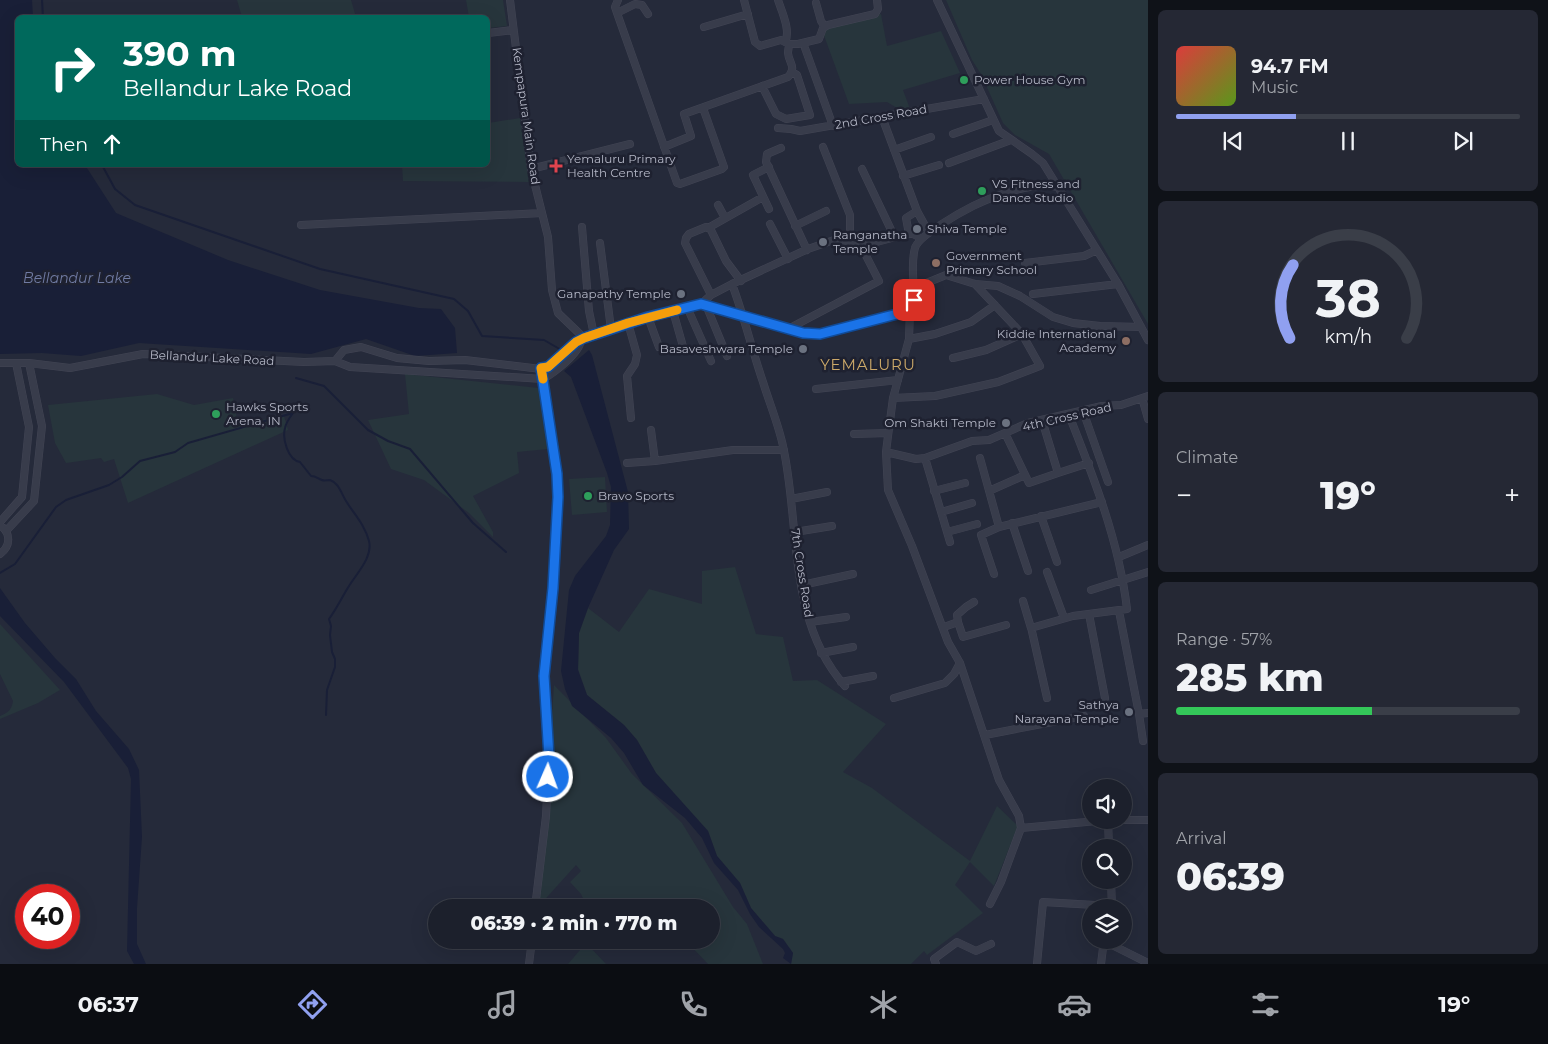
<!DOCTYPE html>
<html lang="en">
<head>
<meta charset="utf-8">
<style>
  :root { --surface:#1c202c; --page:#252834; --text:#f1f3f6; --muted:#a0a3a9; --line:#3a3e48; --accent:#90a0f0 }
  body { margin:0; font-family:Montserrat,sans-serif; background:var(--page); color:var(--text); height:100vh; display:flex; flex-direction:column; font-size:19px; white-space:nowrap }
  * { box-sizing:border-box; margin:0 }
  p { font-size:16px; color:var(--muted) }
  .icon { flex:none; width:28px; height:28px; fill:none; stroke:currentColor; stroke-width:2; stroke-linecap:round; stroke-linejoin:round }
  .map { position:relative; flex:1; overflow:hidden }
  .side { display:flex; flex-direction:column; gap:10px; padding:10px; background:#0f1218; width:400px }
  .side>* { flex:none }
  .banner { position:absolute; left:15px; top:15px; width:475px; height:152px; border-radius:8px; box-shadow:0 5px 20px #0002,0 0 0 1px var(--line); background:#00695c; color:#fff; overflow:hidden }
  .controls { position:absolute; left:1082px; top:779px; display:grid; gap:10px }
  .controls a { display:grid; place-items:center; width:50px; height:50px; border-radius:50%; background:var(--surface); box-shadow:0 5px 20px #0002,0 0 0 1px var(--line); font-size:25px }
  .speed { position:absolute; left:15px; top:884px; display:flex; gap:10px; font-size:25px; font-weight:700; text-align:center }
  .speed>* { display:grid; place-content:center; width:65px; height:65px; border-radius:50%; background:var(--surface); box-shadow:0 5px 20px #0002,0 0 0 1px var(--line); line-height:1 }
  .speed .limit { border:8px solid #d22; background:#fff; color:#111 }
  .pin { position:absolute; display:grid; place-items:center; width:42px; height:42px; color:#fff; margin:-21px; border-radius:10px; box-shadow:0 2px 8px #0006 }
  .me { position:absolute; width:55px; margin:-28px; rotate:2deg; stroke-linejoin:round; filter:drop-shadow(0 0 4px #0008) }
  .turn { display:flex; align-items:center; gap:18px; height:105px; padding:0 25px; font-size:22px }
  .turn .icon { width:65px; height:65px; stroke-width:2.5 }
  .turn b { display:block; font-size:35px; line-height:42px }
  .then { display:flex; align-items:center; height:48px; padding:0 25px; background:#0003; gap:10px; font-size:19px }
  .big { font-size:38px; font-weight:800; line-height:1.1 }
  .side .tile { flex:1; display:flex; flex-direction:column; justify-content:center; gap:8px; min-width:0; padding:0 18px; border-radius:8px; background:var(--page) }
  .side .dial { align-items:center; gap:0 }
  .dial svg { height:130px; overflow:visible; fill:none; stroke:var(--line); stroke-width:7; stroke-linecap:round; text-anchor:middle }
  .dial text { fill:var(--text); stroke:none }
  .song { display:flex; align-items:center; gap:15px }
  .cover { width:60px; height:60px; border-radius:8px; background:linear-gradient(135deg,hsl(0 70% 55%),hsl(90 70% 35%)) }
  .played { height:5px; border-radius:2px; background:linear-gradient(90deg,var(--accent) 35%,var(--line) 35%) }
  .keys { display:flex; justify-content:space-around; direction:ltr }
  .heat { display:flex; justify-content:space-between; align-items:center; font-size:28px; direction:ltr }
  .charge { height:8px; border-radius:4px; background:linear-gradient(90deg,#34c759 57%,var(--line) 0) }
  .trip { position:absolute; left:428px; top:899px; width:292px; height:50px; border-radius:25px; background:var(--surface); box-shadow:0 5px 20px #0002,0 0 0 1px var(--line); font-weight:800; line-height:50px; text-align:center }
  .dock { display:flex; height:80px; justify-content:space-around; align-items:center; background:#0b0d12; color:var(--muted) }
  .dock .icon { width:35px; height:35px }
  .dock .current { color:var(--accent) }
  .dock b { font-size:22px; color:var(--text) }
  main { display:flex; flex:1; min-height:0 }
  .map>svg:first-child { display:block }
</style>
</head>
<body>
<main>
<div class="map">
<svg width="1148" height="964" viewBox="0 0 1148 964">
  <rect width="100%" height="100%" fill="#252a3a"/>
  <path fill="#27353c" d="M237 0H351L356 17H242Z
    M466 0H503L507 26 488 28V18L469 17Z
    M946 0H1148V324L1049 154 1015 135 1003 123 981 74 972 60Z
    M881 14 887 46 941 31 960 73 903 90 910 109 902 111 887 102 849 104 822 30Z
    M520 118 529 182 403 181 402 165H488V123Z
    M405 374 539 388 548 449 517 452 519 473 473 496 493 532V537L469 513 424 480 391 469 368 420 409 414Z
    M157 394 194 405 233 398 238 424 284 416 288 430 128 503 114 459 104 462 101 458 66 463 55 443 48 405Z
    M605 477 607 512 572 515 569 479Z
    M735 567 756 634 783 637 793 681 817 680 886 724 843 772 872 788 970 861 997 806 1018 826 994 886 970 862 955 885 983 913 927 955 924 951 911 964H791L793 953 783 939 775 936 751 908 740 883 717 856 708 831 656 773 637 740 624 725 587 695 578 669 579 633 588 608 619 632 649 589 702 604V571Z
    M0 624 60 690 38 703 0 719V716C8 713 12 709 13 701L0 674Z
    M554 685 606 738 632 774 682 823 733 907 747 924 763 964H708L685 940H711V908L587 907 581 894 570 882 581 871 576 865 539 906Z
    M586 943 587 944 606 964H568Z"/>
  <path fill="#191f37" d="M0 0H32L33 17 18 18V165H85L116 213 228 260 320 290 419 308 441 309 455 328 457 353 415 356 366 339 311 354 139 343 81 356 42 353 0 354Z
    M589 350 592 355 628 492 629 529 614 550 588 608 579 633 578 670 587 695 624 725 637 740 656 773 708 831 717 856 740 883 751 908 775 936 783 939 793 953 791 964 783 958 785 953 783 949 759 927 750 914 738 890 714 863 702 838 685 818 643 785 624 753 611 738 572 706 565 689 561 671 569 590 575 576 606 536 610 525 611 487 607 473 571 377 564 371Z
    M0 588 25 623 55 658 76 679 96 711 129 749 139 770 142 837 137 908V944L146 964H134L127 951 131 779 128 768 64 682 0 616Z"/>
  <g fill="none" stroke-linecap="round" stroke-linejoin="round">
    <path stroke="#191f37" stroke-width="2" d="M42 0 43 18
      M102 165 115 189 135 205 320 269 454 299 468 311 482 336 544 340 563 351
      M296 378 324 386 368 430 388 441 410 449 473 523 506 552
      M293 413C290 417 286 423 285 428 282 439 288 460 300 462L311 476C316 476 317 478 322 480 324 481 327 480 330 480 339 483 341 493 346 501 354 514 365 525 369 541 373 557 357 573 349 586 342 597 337 608 329 619L331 626 330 635 332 652 335 659V667L327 690 326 715
      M0 573 15 564 56 507 66 500 109 485 122 477 140 461 175 452 188 443 293 413"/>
    <defs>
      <path id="minor" d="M510 0 531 169 548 237 552 290 558 313 584 338
        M618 0 615 7 617 13 677 183 680 184 722 169 724 167 703 108
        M744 0 755 42 760 46 781 40 789 44
        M778 0C782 12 791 31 785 42
        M937 0 999 131 1032 154 1043 163 1118 284 1148 340
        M816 3 821 21 825 27
        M617 13 635 4 642 5 648 14
        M704 27 748 14
        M488 33 513 30
        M805 48 833 126
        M762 86 776 114 786 119 810 115 797 75 792 72
        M882 117 917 211 929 233
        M778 128 791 129 800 131 984 99
        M953 134 993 120
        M664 147 691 136 684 114 788 77C797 66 789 64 788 53 788 50 789 47 789 44H798L819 39 823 28 828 25 875 14 878 9 877 0
        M823 147 850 215V242
        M781 148 767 154 766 162 807 250
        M894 150 931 137
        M949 163 1011 140
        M769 167 753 175 769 209
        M531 169 630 144
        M862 169 894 236
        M903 176 939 165
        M718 205 725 218
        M770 224 788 259
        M301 225 542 213
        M795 226 826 211
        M582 227 589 311 594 335
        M708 228 763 197
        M909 234 906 218 917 211
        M600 243 611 329
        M1025 263 1084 256 1097 250
        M732 284C744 316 752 350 763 382 770 405 780 428 784 451 800 529 788 622 845 686
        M914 288 946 275 975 284 998 286 1020 296 1053 317 1073 323 1100 326 1141 327
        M1033 294 1118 284
        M711 295 685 243 686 238 689 234 706 227 710 228 726 261 741 281
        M701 304 711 295 732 284 808 249 834 240 860 244 873 243 907 234H913L921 238
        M706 305 727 356
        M687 307 711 361
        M910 310 909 339 893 398 888 436 886 452 888 490 912 546 948 642 960 663 999 780 1019 816 1021 828 1001 882 990 904
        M673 311 684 350
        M648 317 659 347
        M628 323 637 355 635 364 627 376 631 418
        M788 329 879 281 860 244
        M909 339 935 334 971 322 995 305
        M953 358 986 350 1022 334
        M335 361 344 350 361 347 397 358 429 361 465 360 541 369 548 367 576 342 584 338 648 317 701 304 803 333 820 334 833 331 910 310C918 290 909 269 915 248 918 236 961 212 973 206 987 199 1009 191 1024 188 1036 185 1047 185 1059 187
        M0 363H29L70 368 143 354 304 362 335 361 350 367 543 379C554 373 580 353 581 340
        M816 389 898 380
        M893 398 935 396 998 382 1040 366 1022 334 975 284
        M1142 398 1148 419
        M1083 411 1108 482
        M651 430 655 461
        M1005 433 1029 483 1058 473 1042 420
        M854 434 888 433
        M886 452 916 459 925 458 972 441 989 440 1028 423 1102 406 1121 405 1148 396
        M925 458 950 542
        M980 458 999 527 981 535 994 574
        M627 463 655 461 733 450H784
        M1058 473 1089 463
        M934 491 965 483
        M989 491 1025 475
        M791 499 827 492
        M941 512 972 503
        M1041 516 1057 562
        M0 522 22 497 29 427 16 363
        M1012 523 1028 571
        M0 525C11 533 11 546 0 554
        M999 527 1102 502
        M6 531 34 501 42 426 29 363
        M795 532 832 526
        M947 532 977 524
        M1119 557 1148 545
        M1047 572 1064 618
        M802 585 853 574
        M1091 590 1148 572
        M1023 601 1031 628 1073 616 1127 609C1119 541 1094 478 1069 415
        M1119 611 1139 714 1143 741
        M1089 614 1105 698
        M810 622 846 617
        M958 622 963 637 1006 625
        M944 627 958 622 957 615 966 607 974 602
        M1031 627 1047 698
        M821 653 853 647
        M841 682 873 676
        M894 698 945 683 954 674 960 663
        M1139 714 1148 713
        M985 735 1084 716
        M1021 828 1108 820
        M1109 848 1108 820H1148
        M1111 880 1112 908
        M535 908 546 816 549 757 544 675 553 588 558 497 557 474 542 375
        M1104 941 1148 963
        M529 964 532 940
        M936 964 934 959 957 942 976 951 991 944
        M1037 964 1043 902 1112 906
        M1101 964 1104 940"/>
    </defs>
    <use href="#minor" stroke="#424554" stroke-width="8"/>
    <use href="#minor" stroke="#383c4b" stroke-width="7"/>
  </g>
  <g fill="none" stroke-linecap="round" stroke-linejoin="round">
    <defs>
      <path id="route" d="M548 777 549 757 544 676 553 588 558 497 557 474 541 368 548 367 576 342 584 338 648 317 701 304 803 333 820 334 901 313 910 310 914 300"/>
    </defs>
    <use href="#route" stroke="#114b97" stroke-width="12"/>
    <use href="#route" stroke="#1a73e8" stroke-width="9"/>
    <path stroke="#f59e0b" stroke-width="9" d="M543 379 541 368 548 367 576 342 584 338 628 323 677 310"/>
  </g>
  <g fill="#2e9e5b" stroke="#1e2130" stroke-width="2">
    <circle cx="964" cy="80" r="5"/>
    <circle cx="982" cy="191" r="5"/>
    <circle cx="216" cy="414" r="5"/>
    <circle cx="588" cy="496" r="5"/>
  </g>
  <path fill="#e0444e" stroke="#1e2130" stroke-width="2" d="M553.5 158.5h5v5h5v5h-5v5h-5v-5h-5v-5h5z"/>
  <g fill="#6b7280" stroke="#1e2130" stroke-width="2">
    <circle cx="917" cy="229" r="5"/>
    <circle cx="823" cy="242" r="5"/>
    <circle cx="681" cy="294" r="5"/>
    <circle cx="803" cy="349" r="5"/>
    <circle cx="1006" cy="423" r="5"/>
    <circle cx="1129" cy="712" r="5"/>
  </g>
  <g fill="#8d6e63" stroke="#1e2130" stroke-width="2">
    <circle cx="936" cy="263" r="5"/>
    <circle cx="1126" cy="341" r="5"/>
  </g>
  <g text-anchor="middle" stroke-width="5" stroke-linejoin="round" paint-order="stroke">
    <g font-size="12" fill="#b4b7c6" stroke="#1e2130" text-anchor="start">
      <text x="974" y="84">Power House Gym</text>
      <text x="567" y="163">Yemaluru Primary<tspan x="567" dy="14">Health Centre</tspan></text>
      <text x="992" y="188">VS Fitness and<tspan x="992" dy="14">Dance Studio</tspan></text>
      <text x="927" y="233">Shiva Temple</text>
      <text x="833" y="239">Ranganatha<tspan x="833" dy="14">Temple</tspan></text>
      <text x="946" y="260">Government<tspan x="946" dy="14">Primary School</tspan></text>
      <text x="671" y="298" text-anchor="end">Ganapathy Temple</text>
      <text x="1116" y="338" text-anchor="end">Kiddie International<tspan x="1116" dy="14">Academy</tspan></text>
      <text x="793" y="353" text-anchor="end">Basaveshwara Temple</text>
      <text x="226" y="411">Hawks Sports<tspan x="226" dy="14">Arena, IN</tspan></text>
      <text x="996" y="427" text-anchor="end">Om Shakti Temple</text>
      <text x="598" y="500">Bravo Sports</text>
      <text x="1119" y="709" text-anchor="end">Sathya<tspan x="1119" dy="14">Narayana Temple</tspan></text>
    </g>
    <g font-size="12" fill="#b4b7c6" stroke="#1e2130">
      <text transform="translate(526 116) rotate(82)" y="4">Kempapura Main Road</text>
      <text transform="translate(881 117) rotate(-10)" y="4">2nd Cross Road</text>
      <text transform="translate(212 358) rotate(3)" y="4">Bellandur Lake Road</text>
      <text transform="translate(1067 417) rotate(-13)" y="4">4th Cross Road</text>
      <text transform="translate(802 573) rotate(81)" y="4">7th Cross Road</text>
    </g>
    <g font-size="14" font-style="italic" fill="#707ba3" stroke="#1e2130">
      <text x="77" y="283">Bellandur Lake</text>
    </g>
    <g font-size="15" letter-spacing="1" fill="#cca969" stroke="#1e2130">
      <text x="868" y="370">YEMALURU</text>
    </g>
  </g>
</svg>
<div class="controls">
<a><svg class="icon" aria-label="sound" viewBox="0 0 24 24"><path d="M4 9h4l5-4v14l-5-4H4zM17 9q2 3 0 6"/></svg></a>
<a><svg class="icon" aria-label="search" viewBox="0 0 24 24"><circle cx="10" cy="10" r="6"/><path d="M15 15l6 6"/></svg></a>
<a><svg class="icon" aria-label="layers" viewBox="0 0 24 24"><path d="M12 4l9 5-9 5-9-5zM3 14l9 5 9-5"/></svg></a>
</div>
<div class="speed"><div class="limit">40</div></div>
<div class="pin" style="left:914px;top:300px;background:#d93025"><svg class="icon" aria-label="arrive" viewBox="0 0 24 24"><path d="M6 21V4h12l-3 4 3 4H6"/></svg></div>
<svg class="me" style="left:548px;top:777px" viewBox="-20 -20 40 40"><circle r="17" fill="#1a73e8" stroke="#fff" stroke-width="3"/><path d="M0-11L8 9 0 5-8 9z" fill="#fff"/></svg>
<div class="trip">06:39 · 2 min · 770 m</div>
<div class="banner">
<div class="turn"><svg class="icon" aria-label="right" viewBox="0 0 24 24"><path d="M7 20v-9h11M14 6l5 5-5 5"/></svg><div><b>390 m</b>Bellandur Lake Road</div></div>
<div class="then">Then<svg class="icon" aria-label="ahead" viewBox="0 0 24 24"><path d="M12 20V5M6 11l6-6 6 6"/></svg></div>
</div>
</div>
<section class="side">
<div class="tile">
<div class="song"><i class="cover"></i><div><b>94.7 FM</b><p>Music</p></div></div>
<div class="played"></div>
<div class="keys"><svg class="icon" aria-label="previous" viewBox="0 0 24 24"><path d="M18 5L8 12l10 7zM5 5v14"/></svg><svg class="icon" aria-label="pause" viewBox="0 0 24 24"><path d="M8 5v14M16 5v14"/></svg><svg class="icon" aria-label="next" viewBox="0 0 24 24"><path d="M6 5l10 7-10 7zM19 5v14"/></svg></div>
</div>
<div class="tile dial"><svg viewBox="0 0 100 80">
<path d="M14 69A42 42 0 1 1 86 69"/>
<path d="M14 69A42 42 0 0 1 16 24" stroke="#90a0f0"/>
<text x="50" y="56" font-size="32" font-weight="700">38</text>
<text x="50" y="72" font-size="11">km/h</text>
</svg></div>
<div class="tile"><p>Climate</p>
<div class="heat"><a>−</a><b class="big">19°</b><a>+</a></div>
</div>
<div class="tile"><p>Range · 57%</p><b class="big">285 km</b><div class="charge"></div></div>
<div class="tile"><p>Arrival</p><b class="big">06:39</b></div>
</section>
</main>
<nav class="dock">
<b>06:37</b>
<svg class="icon current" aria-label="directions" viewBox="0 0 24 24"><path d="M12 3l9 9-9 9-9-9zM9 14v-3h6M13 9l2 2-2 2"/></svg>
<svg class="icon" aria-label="music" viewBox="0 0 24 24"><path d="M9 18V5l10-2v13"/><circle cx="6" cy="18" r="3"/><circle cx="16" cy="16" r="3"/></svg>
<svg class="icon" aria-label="phone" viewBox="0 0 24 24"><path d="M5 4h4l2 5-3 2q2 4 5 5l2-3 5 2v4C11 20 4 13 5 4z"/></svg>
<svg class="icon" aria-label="climate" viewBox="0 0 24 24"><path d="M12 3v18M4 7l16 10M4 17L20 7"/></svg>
<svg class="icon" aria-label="car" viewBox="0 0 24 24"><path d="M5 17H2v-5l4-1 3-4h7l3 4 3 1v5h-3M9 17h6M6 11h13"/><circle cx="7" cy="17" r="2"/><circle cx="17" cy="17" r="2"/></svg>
<svg class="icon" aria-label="filters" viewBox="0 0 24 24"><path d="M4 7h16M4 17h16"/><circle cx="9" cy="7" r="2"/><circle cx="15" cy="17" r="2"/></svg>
<b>19°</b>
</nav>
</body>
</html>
